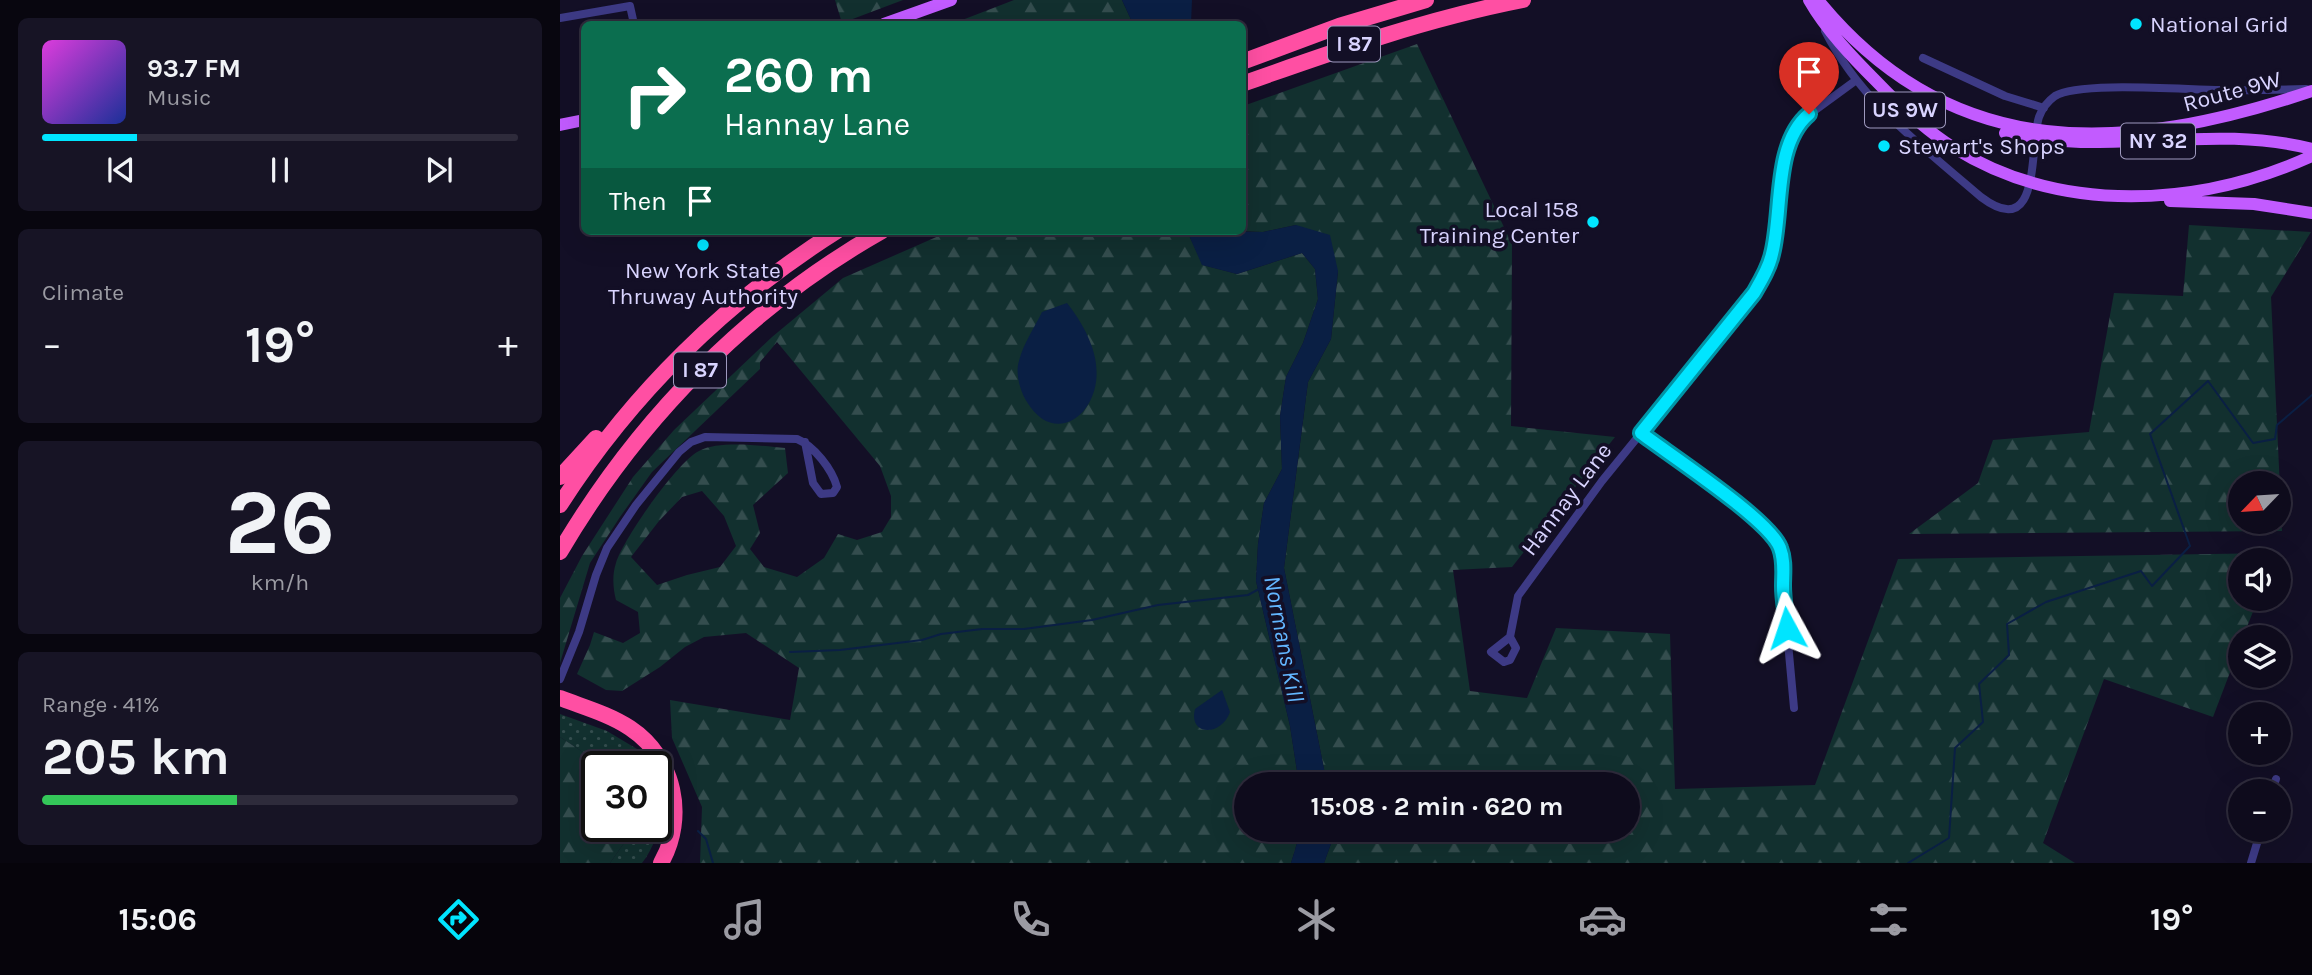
<!DOCTYPE html>
<html lang="en">
<head>
<meta charset="utf-8">
<style>
  :root { --surface:#0e0b1c; --page:#171425; --text:#f1f3f6; --muted:#9b9ba3; --line:#2e2b3b; --accent:#00e5ff }
  body { margin:0; font-family:Karla,sans-serif; background:var(--page); color:var(--text); height:100vh; display:flex; flex-direction:column; font-size:26px; white-space:nowrap }
  * { box-sizing:border-box; margin:0 }
  p { font-size:23px; color:var(--muted) }
  .icon { flex:none; width:38px; height:38px; fill:none; stroke:currentColor; stroke-width:2; stroke-linecap:round; stroke-linejoin:round }
  .map { position:relative; flex:1; overflow:hidden }
  .sheet { display:flex; flex-direction:column; gap:18px; padding:18px; background:#08060f; width:560px }
  .sheet>* { flex:none }
  .banner { position:absolute; left:21px; top:21px; width:665px; height:214px; border-radius:10px; box-shadow:0 7px 28px #0002,0 0 0 2px var(--line); background:#0b6e4f; color:#fff; overflow:hidden }
  .needle { width:46px; rotate:245deg }
  .buttons { position:absolute; left:1668px; top:471px; display:grid; gap:14px }
  .buttons a { display:grid; place-items:center; width:63px; height:63px; border-radius:50%; background:var(--surface); box-shadow:0 7px 28px #0002,0 0 0 2px var(--line); font-size:35px }
  .speed { position:absolute; left:21px; top:751px; display:flex; gap:14px; font-size:35px; font-weight:700; text-align:center }
  .speed>* { display:grid; place-content:center; width:91px; height:91px; border-radius:50%; background:var(--surface); box-shadow:0 7px 28px #0002,0 0 0 2px var(--line); line-height:1 }
  .speed .limit { border:4px solid #111; border-radius:10px; background:#fff; color:#111 }
  .pin { position:absolute; display:grid; place-items:center; width:60px; height:60px; color:#fff; margin:-72px -30px; border-radius:50% 50% 50% 0; rotate:-45deg; box-shadow:0 0 7px #0007 }
  .pin .icon { rotate:45deg }
  .me { position:absolute; width:77px; margin:-38px; rotate:355deg; stroke-linejoin:round; filter:drop-shadow(0 0 5px #0008) }
  .turn { display:flex; align-items:center; gap:24px; height:147px; padding:0 28px; font-size:32px }
  .turn .icon { width:91px; height:91px; stroke-width:2.5 }
  .turn b { display:block; font-size:49px; line-height:60px }
  .then { display:flex; align-items:center; height:66px; padding:0 28px; background:#0003; gap:14px; font-size:26px }
  .big { font-size:52px; font-weight:700; line-height:1.1 }
  .sheet .tile { flex:1; display:flex; flex-direction:column; justify-content:center; gap:10px; min-width:0; padding:0 24px; border-radius:10px; background:var(--page) }
  .sheet .dial { align-items:center; gap:0 }
  .dial b { font-size:91px; line-height:1 }
  .song { display:flex; align-items:center; gap:21px }
  .cover { width:84px; height:84px; border-radius:10px; background:linear-gradient(135deg,hsl(300 70% 55%),hsl(230 70% 35%)) }
  .played { height:7px; border-radius:4px; background:linear-gradient(90deg,var(--accent) 20%,var(--line) 20%) }
  .keys { display:flex; justify-content:space-around; direction:ltr }
  .heat { display:flex; justify-content:space-between; align-items:center; font-size:38px; direction:ltr }
  .charge { height:10px; border-radius:5px; background:linear-gradient(90deg,#34c759 41%,var(--line) 0) }
  .trip { position:absolute; left:674px; top:772px; width:406px; height:70px; border-radius:35px; background:var(--surface); box-shadow:0 7px 28px #0002,0 0 0 2px var(--line); font-weight:700; line-height:70px; text-align:center }
  .menu { display:flex; height:112px; justify-content:space-around; align-items:center; background:#06040b; color:var(--muted) }
  .menu .icon { width:49px; height:49px }
  .menu .current { color:var(--accent) }
  .menu b { font-size:32px; color:var(--text) }
  main { display:flex; flex:1; min-height:0 }
  .map>svg:first-child { display:block }
</style>
</head>
<body>
<main>
<section class="sheet">
<div class="tile">
<div class="song"><i class="cover"></i><div><b>93.7 FM</b><p>Music</p></div></div>
<div class="played"></div>
<div class="keys"><svg class="icon" aria-label="previous" viewBox="0 0 24 24"><path d="M18 5L8 12l10 7zM5 5v14"/></svg><svg class="icon" aria-label="pause" viewBox="0 0 24 24"><path d="M8 5v14M16 5v14"/></svg><svg class="icon" aria-label="next" viewBox="0 0 24 24"><path d="M6 5l10 7-10 7zM19 5v14"/></svg></div>
</div>
<div class="tile"><p>Climate</p>
<div class="heat"><a>−</a><b class="big">19°</b><a>+</a></div>
</div>
<div class="tile dial"><b>26</b><p>km/h</p></div>
<div class="tile"><p>Range · 41%</p><b class="big">205 km</b><div class="charge"></div></div>
</section>
<div class="map">
<svg width="1752" height="863" viewBox="0 0 1752 863">
  <defs>
    <pattern id="green-dots" width="8" height="8" patternUnits="userSpaceOnUse" patternTransform="scale(1.75)"><rect width="8" height="8" fill="#12302f"/><path d="M2 2h.1M6 6h.1" fill="none" stroke="#344d4e" stroke-width="1.8" stroke-linecap="round"/></pattern>
    <pattern id="forest-firs" width="22" height="20" patternUnits="userSpaceOnUse" patternTransform="scale(1.75)"><rect width="22" height="20" fill="#12302f"/><path d="M5 1l3.5 6h-7zM16 11l3.5 6h-7z" fill="#344d4e"/></pattern>
  </defs>
  <rect width="100%" height="100%" fill="#130f26"/>
  <path fill="url(#green-dots)" d="M0 714 47 731 77 749 89 766H44L0 737Z
    M96 786C102 814 100 840 82 863H50L76 826H96Z"/>
  <path fill="url(#forest-firs)" fill-rule="evenodd" d="M275 0H343L282 23Z
    M454 0H562L573 24H398L397 22Z
    M857 44 952 244 951 426 1055 437 952 567 893 570 910 691 967 698 996 628 1110 634 1115 789 1255 785 1338 559 1716 553 1713 560H1680V598L1698 599 1683 637H1680V646L1653 717 1544 679 1483 843 1515 863H764L776 830H1068V784H767L724 568 748 382 771 339 778 271 736 225 703 232 677 231H682L683 106Z
    M1629 225 1751 232 1711 297 1722 531 1349 534 1418 483 1433 440 1529 432 1554 293 1623 296ZM1718 483V522H1680V483Z
    M390 231H627L643 265 677 274 742 253 755 269 758 299 743 343 726 377 720 416 722 469 704 503 698 544 696 581 730 726 739 784H686V830H741L731 863H140L142 807 112 738 110 700 230 720 239 668 186 633 144 637 125 647 100 667 62 691 46 690 17 674 30 645 34 632 63 643 80 633 78 612 56 600C53 588 52 575 56 563 63 539 118 461 139 451 160 440 202 446 225 448L228 473 193 505 200 533 190 549 204 567 237 577 264 558 278 534 297 540 322 532 331 517V496L320 466 217 342 200 362V369L92 472 60 517 30 563 0 663V598L22 556 73 477 114 430 212 337 283 278ZM142 491 164 516 176 546 160 567 127 575 97 585 71 557 99 521 122 497Z
    M0 737 44 766H37V826H76L50 863H0Z"/>
  <path fill="#0a1f44" d="M562 0H632L631 24H573Z
    M736 225 770 235 778 271 771 339 748 382 724 568 767 784H739L730 726 696 581 698 544 704 503 722 469 720 416 726 377 743 343 758 299 755 269 742 253 677 274 642 265 627 231 703 232Z
    M507 303C524 325 540 353 536 382 530 422 491 442 467 402 460 391 455 373 459 361 463 344 475 327 482 312Z
    M662 690 670 712C661 737 628 736 635 709Z
    M741 830H776L764 863H731Z"/>
  <g fill="none" stroke-linecap="round" stroke-linejoin="round">
    <path stroke="#0a1f44" stroke-width="2" d="M230 652 280 650 362 640 381 634 422 629H464L532 620 598 605 688 595 699 589
      M138 831 146 839 153 863
      M1348 863 1389 838 1395 748 1423 722 1419 684 1449 655 1447 624 1486 602 1581 571 1592 586 1630 546 1590 434 1648 381 1693 443 1715 439 1717 425 1752 395"/>
    <path stroke="#3d3a85" stroke-width="8" d="M0 18 70 6 74 24
      M1265 31C1301 102 1362 146 1421 197 1482 243 1469 147 1479 117 1482 109 1488 101 1495 96 1519 81 1627 90 1660 90 1688 91 1717 90 1746 89
      M1363 58 1445 96 1484 108
      M1081 433 1193 516 1213 535 1219 544 1224 561 1223 588 1234 708
      M950 637 931 652 944 662 950 660 956 648 950 637 958 596 1042 481 1194 294 1202 279 1213 253 1224 163 1232 134 1243 119 1295 81
      M0 679 19 632 36 575 47 548 76 505 119 452 131 442 145 437 237 439C254 446 272 469 277 487L273 493 261 494 253 483 245 442
      M1712 791 1716 779
      M1691 863 1701 830"/>
    <path stroke="#c25bff" stroke-width="12" d="M1249 0C1266 30 1293 58 1317 82 1340 106 1365 130 1394 148 1502 215 1639 207 1752 156
      M1258 0C1393 166 1567 153 1752 91
      M324 24 391 0
      M0 125 24 120
      M1445 133C1547 157 1651 123 1752 149
      M1610 201 1694 204 1752 213"/>
    <path stroke="#ff4fa3" stroke-width="16" d="M682 62 779 26 866 0
      M682 84C775 51 866 19 963 0
      M0 477 36 438
      M0 505C71 394 166 301 277 231
      M0 552C78 419 188 307 322 231
      M0 698C23 707 49 714 70 728 115 758 127 817 101 863"/>
  </g>
  <g fill="none" stroke-linecap="round" stroke-linejoin="round">
    <defs>
      <path id="route" d="M1227 628C1226 614 1223 600 1223 586 1223 573 1225 561 1220 548 1210 520 1110 455 1081 433L1194 293C1201 281 1209 268 1212 254 1223 212 1213 144 1249 114"/>
    </defs>
    <use href="#route" stroke="#0095a6" stroke-width="18"/>
    <use href="#route" stroke="#00e5ff" stroke-width="12"/>
  </g>
  <g fill="#00e5ff" stroke="#130f26" stroke-width="2.5">
    <circle cx="1576" cy="24" r="7"/>
    <circle cx="1324" cy="146" r="7"/>
    <circle cx="1033" cy="222" r="7"/>
    <circle cx="143" cy="245" r="7"/>
  </g>
  <g text-anchor="middle" stroke-width="7" stroke-linejoin="round" paint-order="stroke">
    <g fill="#130f26" stroke="#9e99be" stroke-width="2">
      <rect x="768" y="26.5" width="52" height="35" rx="5"/>
      <rect x="1305" y="92.5" width="80" height="35" rx="5"/>
      <rect x="1561" y="123.5" width="74" height="35" rx="5"/>
      <rect x="114" y="352.5" width="52" height="35" rx="5"/>
    </g>
    <g font-size="21" font-weight="bold" fill="#d9d4ff">
      <text x="794" y="51">I 87</text>
      <text x="1345" y="117">US 9W</text>
      <text x="1598" y="148">NY 32</text>
      <text x="140" y="377">I 87</text>
    </g>
    <g font-size="23" fill="#d9d4ff" stroke="#130f26" text-anchor="start">
      <text x="1590" y="32">National Grid</text>
      <text x="1338" y="154">Stewart's Shops</text>
      <text x="1019" y="217" text-anchor="end">Local 158<tspan x="1019" dy="26">Training Center</tspan></text>
      <text x="143" y="278" text-anchor="middle">New York State<tspan x="143" dy="26">Thruway Authority</tspan></text>
    </g>
    <g font-size="23" fill="#d9d4ff" stroke="#130f26">
      <text transform="translate(1672 91) rotate(-15)" y="8">Route 9W</text>
      <text transform="translate(1006 499) rotate(-53)" y="8">Hannay Lane</text>
    </g>
    <g font-size="24" font-style="italic" fill="#62b6ff" stroke="#130f26">
      <text transform="translate(724 639) rotate(79)" y="8">Normans Kill</text>
    </g>
  </g>
</svg>
<div class="buttons">
<a><svg class="needle" viewBox="-14 -14 28 28"><path d="M0-13l5 13h-10z" fill="#e53935"/><path d="M0 13l5-13h-10z" fill="#9b9ba3"/></svg></a>
<a><svg class="icon" aria-label="sound" viewBox="0 0 24 24"><path d="M4 9h4l5-4v14l-5-4H4zM17 9q2 3 0 6"/></svg></a>
<a><svg class="icon" aria-label="layers" viewBox="0 0 24 24"><path d="M12 4l9 5-9 5-9-5zM3 14l9 5 9-5"/></svg></a>
<a>+</a>
<a>−</a>
</div>
<div class="speed"><div class="limit">30</div></div>
<div class="pin" style="left:1249px;top:114px;background:#d93025"><svg class="icon" aria-label="arrive" viewBox="0 0 24 24"><path d="M6 21V4h12l-3 4 3 4H6"/></svg></div>
<svg class="me" style="left:1227px;top:628px" viewBox="-20 -20 40 40"><path d="M0-17L14 15 0 8-14 15z" fill="#00e5ff" stroke="#fff" stroke-width="4"/></svg>
<div class="trip">15:08 · 2 min · 620 m</div>
<div class="banner">
<div class="turn"><svg class="icon" aria-label="right" viewBox="0 0 24 24"><path d="M7 20v-9h11M14 6l5 5-5 5"/></svg><div><b>260 m</b>Hannay Lane</div></div>
<div class="then">Then<svg class="icon" aria-label="arrive" viewBox="0 0 24 24"><path d="M6 21V4h12l-3 4 3 4H6"/></svg></div>
</div>
</div>
</main>
<nav class="menu">
<b>15:06</b>
<svg class="icon current" aria-label="directions" viewBox="0 0 24 24"><path d="M12 3l9 9-9 9-9-9zM9 14v-3h6M13 9l2 2-2 2"/></svg>
<svg class="icon" aria-label="music" viewBox="0 0 24 24"><path d="M9 18V5l10-2v13"/><circle cx="6" cy="18" r="3"/><circle cx="16" cy="16" r="3"/></svg>
<svg class="icon" aria-label="phone" viewBox="0 0 24 24"><path d="M5 4h4l2 5-3 2q2 4 5 5l2-3 5 2v4C11 20 4 13 5 4z"/></svg>
<svg class="icon" aria-label="climate" viewBox="0 0 24 24"><path d="M12 3v18M4 7l16 10M4 17L20 7"/></svg>
<svg class="icon" aria-label="car" viewBox="0 0 24 24"><path d="M5 17H2v-5l4-1 3-4h7l3 4 3 1v5h-3M9 17h6M6 11h13"/><circle cx="7" cy="17" r="2"/><circle cx="17" cy="17" r="2"/></svg>
<svg class="icon" aria-label="filters" viewBox="0 0 24 24"><path d="M4 7h16M4 17h16"/><circle cx="9" cy="7" r="2"/><circle cx="15" cy="17" r="2"/></svg>
<b>19°</b>
</nav>
</body>
</html>
